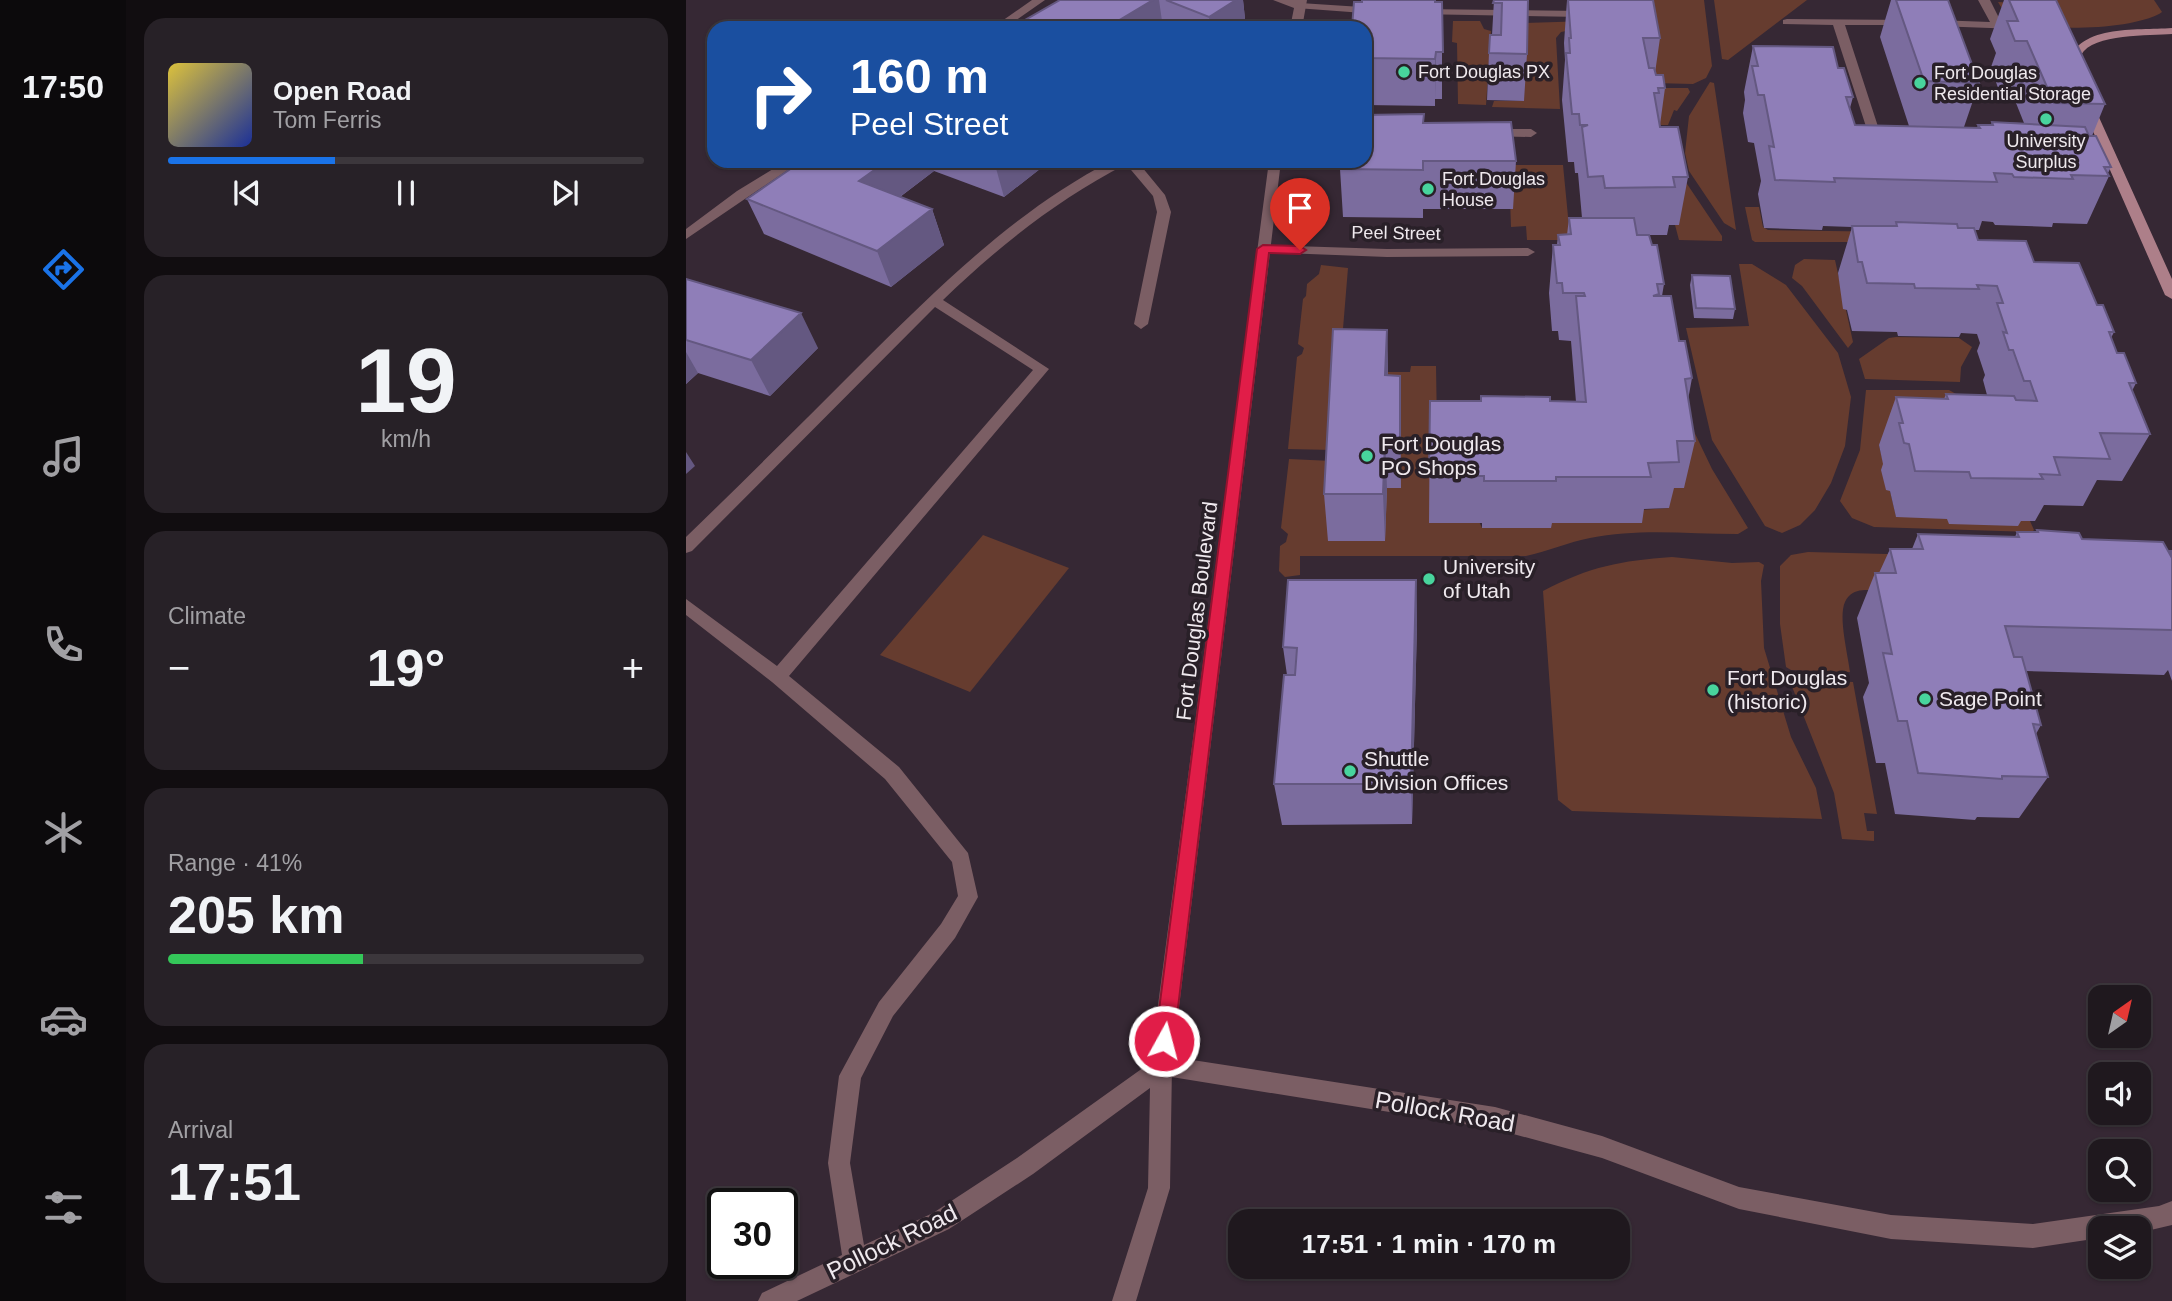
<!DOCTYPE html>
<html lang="en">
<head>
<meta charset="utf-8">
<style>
  :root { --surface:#1f181e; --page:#272127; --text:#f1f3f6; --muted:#a1a0a4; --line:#3c373c; --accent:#1a73e8 }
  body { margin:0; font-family:Helvetica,sans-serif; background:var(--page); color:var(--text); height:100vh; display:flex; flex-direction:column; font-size:26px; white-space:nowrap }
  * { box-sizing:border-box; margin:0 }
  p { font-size:23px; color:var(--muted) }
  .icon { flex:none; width:38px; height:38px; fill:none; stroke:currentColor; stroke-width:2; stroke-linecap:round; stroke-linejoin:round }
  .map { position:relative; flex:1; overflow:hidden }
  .side { display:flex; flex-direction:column; gap:18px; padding:18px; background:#110d10; width:560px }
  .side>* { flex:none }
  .guide { position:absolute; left:21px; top:21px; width:665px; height:147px; border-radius:21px; box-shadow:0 2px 5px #0004,0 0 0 2px var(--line); background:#1a4fa0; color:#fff; overflow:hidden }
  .needle { width:46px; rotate:34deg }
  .tools { position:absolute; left:1402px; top:985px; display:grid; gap:14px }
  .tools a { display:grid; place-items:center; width:63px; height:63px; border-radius:14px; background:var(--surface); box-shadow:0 2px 5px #0004,0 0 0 2px var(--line); font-size:35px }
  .speed { position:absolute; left:21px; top:1188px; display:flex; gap:14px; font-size:35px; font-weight:700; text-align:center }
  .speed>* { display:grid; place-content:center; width:91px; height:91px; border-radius:50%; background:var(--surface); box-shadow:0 2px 5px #0004,0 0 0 2px var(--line); line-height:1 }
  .speed .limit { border:4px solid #111; border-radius:10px; background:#fff; color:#111 }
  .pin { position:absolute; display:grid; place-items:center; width:60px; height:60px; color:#fff; margin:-72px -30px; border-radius:50% 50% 50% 0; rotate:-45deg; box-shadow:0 0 7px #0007 }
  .pin .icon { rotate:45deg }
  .me { position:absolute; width:77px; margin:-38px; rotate:7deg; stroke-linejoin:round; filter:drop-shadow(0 0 5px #0008) }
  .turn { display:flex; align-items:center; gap:24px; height:147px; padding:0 28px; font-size:32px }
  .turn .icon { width:91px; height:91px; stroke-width:2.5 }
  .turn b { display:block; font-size:49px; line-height:60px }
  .big { font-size:52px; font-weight:600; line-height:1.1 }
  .side .widget { flex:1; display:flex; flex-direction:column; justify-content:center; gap:10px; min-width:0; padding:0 24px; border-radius:21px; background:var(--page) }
  .side .dial { align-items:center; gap:0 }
  .dial b { font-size:91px; line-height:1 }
  .song { display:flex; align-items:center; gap:21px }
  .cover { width:84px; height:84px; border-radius:10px; background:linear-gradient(135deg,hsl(50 70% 55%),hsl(230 70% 35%)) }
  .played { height:7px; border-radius:4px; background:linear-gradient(90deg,var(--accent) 35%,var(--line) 35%) }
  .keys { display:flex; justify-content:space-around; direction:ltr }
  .heat { display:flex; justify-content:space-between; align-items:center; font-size:38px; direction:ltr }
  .charge { height:10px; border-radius:5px; background:linear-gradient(90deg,#34c759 41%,var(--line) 0) }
  .trip { position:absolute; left:542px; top:1209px; width:402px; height:70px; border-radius:21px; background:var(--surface); box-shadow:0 2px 5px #0004,0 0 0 2px var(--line); font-weight:600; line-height:70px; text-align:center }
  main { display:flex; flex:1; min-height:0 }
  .dock { display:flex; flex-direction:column; width:126px; justify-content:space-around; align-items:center; background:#0c0a0c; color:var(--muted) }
  .dock .icon { width:49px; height:49px }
  .dock .current { color:var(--accent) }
  .dock b { font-size:32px; color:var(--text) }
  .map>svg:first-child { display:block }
</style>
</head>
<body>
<main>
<nav class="dock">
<b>17:50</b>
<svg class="icon current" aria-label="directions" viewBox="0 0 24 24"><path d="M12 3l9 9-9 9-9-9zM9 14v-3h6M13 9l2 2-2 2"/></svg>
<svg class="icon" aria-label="music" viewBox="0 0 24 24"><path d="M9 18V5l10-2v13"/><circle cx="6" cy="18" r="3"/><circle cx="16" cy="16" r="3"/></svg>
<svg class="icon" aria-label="phone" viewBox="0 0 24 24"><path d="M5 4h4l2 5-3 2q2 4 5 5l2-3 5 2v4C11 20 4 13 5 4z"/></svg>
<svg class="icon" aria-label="climate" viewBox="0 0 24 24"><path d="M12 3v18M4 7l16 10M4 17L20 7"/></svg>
<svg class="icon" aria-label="car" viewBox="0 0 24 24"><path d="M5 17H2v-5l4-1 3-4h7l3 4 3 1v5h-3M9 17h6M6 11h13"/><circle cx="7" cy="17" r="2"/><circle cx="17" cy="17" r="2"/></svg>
<svg class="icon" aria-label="filters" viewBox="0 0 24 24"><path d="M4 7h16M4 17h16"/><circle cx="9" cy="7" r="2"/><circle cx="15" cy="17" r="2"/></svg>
</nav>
<section class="side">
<div class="widget">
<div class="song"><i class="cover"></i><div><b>Open Road</b><p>Tom Ferris</p></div></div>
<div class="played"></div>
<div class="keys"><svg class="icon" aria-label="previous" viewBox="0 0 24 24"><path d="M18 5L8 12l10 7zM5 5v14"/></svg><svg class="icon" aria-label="pause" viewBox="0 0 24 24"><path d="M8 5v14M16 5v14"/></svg><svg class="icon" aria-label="next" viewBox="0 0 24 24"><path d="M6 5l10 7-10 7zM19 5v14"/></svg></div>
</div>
<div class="widget dial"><b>19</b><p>km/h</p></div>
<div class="widget"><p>Climate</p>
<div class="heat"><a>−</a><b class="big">19°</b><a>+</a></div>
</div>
<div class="widget"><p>Range · 41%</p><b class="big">205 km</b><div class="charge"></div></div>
<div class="widget"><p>Arrival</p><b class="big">17:51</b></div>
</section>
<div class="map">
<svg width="1486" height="1301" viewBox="0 0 1486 1301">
  <rect width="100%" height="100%" fill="#292028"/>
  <path fill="#362834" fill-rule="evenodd" d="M0 0H1486V1301H0ZM28 28H679V161H28ZM1414 998H1452V1036H1414ZM1414 1074H1452V1113H1414ZM1414 1152H1452V1190H1414ZM37 1204H96V1264H37ZM555 1222H933V1267H555ZM1414 1228H1452V1267H1414Z"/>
  <path fill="#663c2f" d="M937 0H1018L1026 66 1020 78 1007 84 967 83 885 30 875 32 870 38 874 109 806 107 808 101H838L839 23 902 21Z
    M1028 0H1121L1042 60 1036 59Z
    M1330 0H1468L1476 12C1452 30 1329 39 1312 2L1331 3Z
    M767 21H794L798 29 805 31 800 105 772 104 771 43 766 42Z
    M1024 82 1028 83 1050 230 1038 223 1003 171 999 153 1003 116Z
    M953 88H1002L1004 92 991 111 988 110 982 125H972Z
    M818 165H877L884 237 878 240H841L840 226 825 227 823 170Z
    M991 169 1036 236V241L993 240 989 225Z
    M1059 207H1073L1077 227 1082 230 1213 232 1229 242H1069L1066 240Z
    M1118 259 1149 260 1167 342 1162 348 1116 286 1106 278 1109 265Z
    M1053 264H1066L1100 285 1152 353 1165 397 1159 446 1145 483 1129 510 1114 525 1096 533 1079 526 1026 440 1000 328 1063 326Z
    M635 265 662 268 654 365 684 372H724L725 366H750L751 428 796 528H865V523H955L954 510 983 508 982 488 1003 421 1026 469 1062 528 1052 534C1002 534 953 528 904 538 883 542 862 551 840 556H614V575L599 577 593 571 594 546 600 542 602 534 595 528 603 459 646 461 701 488H715L714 423 647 450 602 449 611 357 616 354 618 348 612 344 617 299 620 296 621 284 633 274Z
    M1210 337 1273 338 1286 347 1275 367 1274 382 1179 379 1173 359 1203 338Z
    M1180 390H1263L1270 394 1275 408 1193 445 1210 516 1333 522 1332 517 1344 521 1348 530 1346 532 1188 527 1166 518 1154 501 1174 450Z
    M297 535 383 568 284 692 194 655Z
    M1122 552 1279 556C1256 565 1220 585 1198 589 1184 592 1167 585 1159 602 1152 617 1162 655 1164 672L1105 670 1100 667 1094 624V566L1105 555Z
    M986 557 1046 563 1073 562 1078 565 1075 581 1078 648 1105 737 1130 788 1136 819 886 811 872 800 857 591C905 566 934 561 986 557Z
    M1103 679 1167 682 1191 814 1178 813 1181 831H1188V841L1156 839 1148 793Z"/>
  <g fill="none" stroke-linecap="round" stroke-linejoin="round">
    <path fill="#7b5e64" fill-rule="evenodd" d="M1292 0H1304L1315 22 1332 23 1338 26 1332 29 1249 26 1243 23 1249 20 1304 22Z
      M614 3 691 8 697 11 691 14 610 8 608 6Z
      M733 9 896 11 902 14 896 17 729 14V10Z
      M1101 19 1225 20V24L1221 25H1159L1198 145 1196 148H1188L1186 145 1147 25 1097 24V20Z
      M805 129H845L851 133 845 137 801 136V130Z
      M425 161H451L479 195 485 212 462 324 455 329 448 324 471 212 467 196 440 164C371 200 313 246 257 300L363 369 103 676 213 767 282 853 292 897 269 938 207 1016 175 1078 164 1163 178 1245 247 1213 331 1158 475 1055 483 1058 486 1066 484 1188 450 1301H426L462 1188 464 1088 347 1174 263 1229 111 1301H72L76 1293 156 1255 142 1163 153 1076 193 1002 255 924 272 896 266 862 199 779 86 682 0 615V599L91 666 347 370 249 307 6 551 0 553V537C60 479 119 420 178 361 254 286 329 211 425 161Z
      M577 245 701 249 842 248 849 252 842 256 701 257 572 252V246Z"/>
    <path fill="#7b5e64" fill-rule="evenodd" d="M346 0H359L319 28H306Z
      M587 0H621L616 28H604L608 8Z
      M100 161H115L0 239V229L51 191Z
      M583 161H595L487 1057 809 1107 916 1136 1053 1187 1205 1215 1347 1224 1473 1206 1486 1201V1225L1452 1233V1228H1414V1238L1347 1248 1205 1239 1053 1209 916 1158 809 1129 467 1074 464 1066Z"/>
    <path fill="#ad7f89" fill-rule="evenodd" d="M1486 28V34C1464 36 1407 33 1395 55 1392 59 1392 66 1390 70L1380 68C1389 23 1450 31 1486 28Z
      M1401 100 1407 104 1486 279V299L1479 295 1395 104Z"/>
  </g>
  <path fill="#7b6c9e" d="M374 0H557L560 28H325Z
    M808 0H842L841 54 838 101 801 100 803 53 806 35Z
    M881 0 974 38 969 73 979 88 974 125 1002 177 993 225H983L981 235H962L978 284 976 296 1006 378 1002 400 1009 441 998 488H988L983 508 958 509 956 523H866L865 528H796V523H743L744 401 890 402 885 341 873 340 872 331H866L863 293 867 245H871L872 235H881L883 218H896L892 173H889L888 162H882L876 100 879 60 878 43Z
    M1205 0H1262L1293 83 1278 127 1291 128 1292 125H1305L1306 122 1338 123 1324 88H1312L1305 67 1310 53 1304 39 1318 0H1323L1419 104 1406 136 1425 167 1422 173 1423 176 1401 224 1367 223 1366 227 1309 225 1307 222 1296 221 1293 230H1288L1292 240 1348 262 1411 305 1428 332 1425 338 1431 353 1450 383 1446 391 1464 434 1436 481 1411 480 1397 506 1358 505 1349 521H1335L1332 526 1263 524 1261 519 1210 517 1204 491 1200 490 1195 470 1197 464 1193 445 1210 397 1258 399 1260 394 1301 395 1297 380 1299 375 1291 351 1294 343 1291 334 1275 333 1273 337 1212 336 1211 332 1166 331 1161 310 1157 309 1152 273 1166 227 1137 226 1136 230 1078 228 1072 194 1075 181 1068 143 1062 142 1057 113 1059 100 1058 92 1067 46 1152 68 1167 97 1164 108 1169 125 1223 126 1194 37Z
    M749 2H756V99H749V106L679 105V28Z
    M738 114V123L830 161 827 209H737V218L657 217 654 169Z
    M116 161H358L359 165 318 197 248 171 214 197 246 209 258 245 205 287 78 234 61 199Z
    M1006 275 1049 309 1047 319 1008 318 1004 285Z
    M0 279 132 348 84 396 12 373 0 384Z
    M701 330 702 375 715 423V488H701L699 541H642L638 494Z
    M1351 530 1396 539 1483 553 1486 551V681L1482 670 1478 675 1340 671 1355 725 1350 734 1362 777 1333 818 1291 817 1289 820 1209 814 1199 763H1190L1177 697 1183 683 1171 618 1189 573H1193L1204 549H1226L1232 534 1329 537 1331 532H1350Z
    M730 580 731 625 726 824 596 825 588 784 601 675 597 647Z"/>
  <path fill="#645881" d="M467 0H473L477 28H420Z
    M550 0H557L560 28H524L523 17Z
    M750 52 749 99V106V59Z
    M201 161H245L248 171 187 217 173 181Z
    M308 161H358L359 165 318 197Z
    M246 209 258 245 205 287 191 251Z
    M115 313 132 348 84 396 65 360Z
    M701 330 702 378 699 375Z
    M0 352 12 373 0 384Z
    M714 376 715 423V488L714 441Z
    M699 441 701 488 699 541 697 494Z
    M0 452 9 466 0 474Z
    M730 580 731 625 726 824 725 784Z"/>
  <path fill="#8f7eb8" stroke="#645881" stroke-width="2" d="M374 0H467L420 28H325Z
    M480 0H550L523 17Z
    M676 0H749V2H756L757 52H750L749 59 679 58V28H666L668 2H676Z
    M808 0H842L841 54 803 53 804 35H815L816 3H807Z
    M882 0H967L974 38H957L963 68H968L970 75H977L979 88H972L973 93H968L974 127H992L1002 177H987L989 187 919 188 917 176 902 177 896 127 902 125H894L893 114H886L880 53H884L883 38H885Z
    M1210 0H1262L1293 83 1238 81Z
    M1323 0H1370L1419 104 1368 103 1341 41H1329L1321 21H1332Z
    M1067 46 1147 47 1152 68H1158L1167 97H1160L1169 125 1294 128 1292 125H1307L1306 122 1399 127 1403 136H1410L1425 167H1418L1423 176 1385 175 1387 179 1328 177 1326 174 1308 173 1311 182 1148 178 1149 182 1089 180 1083 146 1088 147 1078 95H1072L1066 66H1072Z
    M738 114 737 123 825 122 830 161H737V170L654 169 655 161H679V115Z
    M116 161H201L173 181 246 209 191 251 61 199Z
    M883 218H948L951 235H963L966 245H971L978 284H971L973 294 967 296H985L993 341H999L1006 378 999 379 1009 441H991L993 462 962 463 965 477H870V481H798V476H743L744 401H795V396L864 397V401L900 402 890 296H899L898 293H877L876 283H871L867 245H874L872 235 885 234Z
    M1210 222 1271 224 1272 228H1288L1292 240 1340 241 1348 262 1393 263 1411 305H1417L1428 332H1423L1431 353H1438L1450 383H1443L1464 434 1414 433 1424 459 1368 457 1374 475 1354 474 1357 479 1285 478 1283 472 1229 471 1223 444 1218 443 1213 423H1217L1210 397 1262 399 1260 394 1328 396 1330 400 1351 401 1344 381H1338L1327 350H1323L1317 332 1321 333 1311 303H1317L1311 286 1291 285 1293 289 1229 288 1228 284 1181 283 1176 262H1172L1166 226H1211Z
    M1006 275 1044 276 1049 309 1010 308Z
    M0 279 115 313 65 360 0 340Z
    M647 329 701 330 699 375 714 376V441H699L697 494H638Z
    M1351 530 1393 533 1396 539 1477 542 1486 558 1484 551H1486V630L1319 626 1328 657H1336L1355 725 1347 724 1362 777 1316 776V779L1232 773 1221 721H1212L1197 653 1206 654 1189 573H1210L1204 549H1237L1232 534 1333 537 1331 532H1352Z
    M602 580H730L725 784H588L598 675H609L611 648 597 647Z"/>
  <path fill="#e11d48" stroke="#92132f" stroke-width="2" d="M577 245 614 246 620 250 614 254 583 253 488 1041 485 1048 478 1050 472 1048 469 1041 571 249Z"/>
  <g fill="#48d49d" stroke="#292028" stroke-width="2.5">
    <circle cx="718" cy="72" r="7"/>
    <circle cx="1234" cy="83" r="7"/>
    <circle cx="1360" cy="119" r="7"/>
    <circle cx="742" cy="189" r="7"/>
    <circle cx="681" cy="456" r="7"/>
    <circle cx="743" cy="579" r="7"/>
    <circle cx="1027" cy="690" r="7"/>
    <circle cx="1239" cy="699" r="7"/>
    <circle cx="664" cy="771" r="7"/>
  </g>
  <g text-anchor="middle" stroke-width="7" stroke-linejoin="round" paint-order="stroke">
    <g font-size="18" fill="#efe9ee" stroke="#292028" text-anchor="start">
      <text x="732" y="78">Fort Douglas PX</text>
      <text x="1248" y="79">Fort Douglas<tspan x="1248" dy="21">Residential Storage</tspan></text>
      <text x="1360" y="147" text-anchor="middle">University<tspan x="1360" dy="21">Surplus</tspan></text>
      <text x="756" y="185">Fort Douglas<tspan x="756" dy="21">House</tspan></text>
    </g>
    <g font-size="18" fill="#efe9ee" stroke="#292028">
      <text transform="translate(710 233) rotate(1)" y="6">Peel Street</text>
    </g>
    <g font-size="21" fill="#efe9ee" stroke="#292028" text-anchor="start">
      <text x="695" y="451">Fort Douglas<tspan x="695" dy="24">PO Shops</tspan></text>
      <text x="757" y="574">University<tspan x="757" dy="24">of Utah</tspan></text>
      <text x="1041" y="685">Fort Douglas<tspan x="1041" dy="24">(historic)</tspan></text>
      <text x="1253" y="706">Sage Point</text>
      <text x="678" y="766">Shuttle<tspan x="678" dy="24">Division Offices</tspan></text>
    </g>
    <g font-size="21" fill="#efe9ee" stroke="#292028">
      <text transform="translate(511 611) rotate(-83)" y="7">Fort Douglas Boulevard</text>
    </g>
    <g font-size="24" fill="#efe9ee" stroke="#292028">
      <text transform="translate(759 1112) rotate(10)" y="8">Pollock Road</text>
      <text transform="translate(206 1242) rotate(-26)" y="8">Pollock Road</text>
    </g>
  </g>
</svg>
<div class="tools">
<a><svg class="needle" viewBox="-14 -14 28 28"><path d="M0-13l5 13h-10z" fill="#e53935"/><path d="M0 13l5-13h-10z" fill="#a1a0a4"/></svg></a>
<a><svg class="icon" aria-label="sound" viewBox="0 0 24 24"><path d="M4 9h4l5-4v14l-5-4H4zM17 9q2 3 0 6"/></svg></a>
<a><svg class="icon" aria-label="search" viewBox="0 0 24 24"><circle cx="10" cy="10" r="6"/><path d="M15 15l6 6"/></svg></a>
<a><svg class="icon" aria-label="layers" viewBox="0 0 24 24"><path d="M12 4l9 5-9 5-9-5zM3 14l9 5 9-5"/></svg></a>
</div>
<div class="speed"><div class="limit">30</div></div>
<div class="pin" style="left:614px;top:250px;background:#d93025"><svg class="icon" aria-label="arrive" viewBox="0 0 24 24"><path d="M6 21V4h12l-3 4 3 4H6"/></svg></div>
<svg class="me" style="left:478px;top:1041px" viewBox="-20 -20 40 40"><circle r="17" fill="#e11d48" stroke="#fff" stroke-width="3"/><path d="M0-11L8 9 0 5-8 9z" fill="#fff"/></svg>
<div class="trip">17:51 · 1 min · 170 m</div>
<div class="guide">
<div class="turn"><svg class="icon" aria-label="right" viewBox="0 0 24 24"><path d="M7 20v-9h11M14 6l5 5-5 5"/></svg><div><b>160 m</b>Peel Street</div></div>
</div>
</div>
</main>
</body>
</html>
